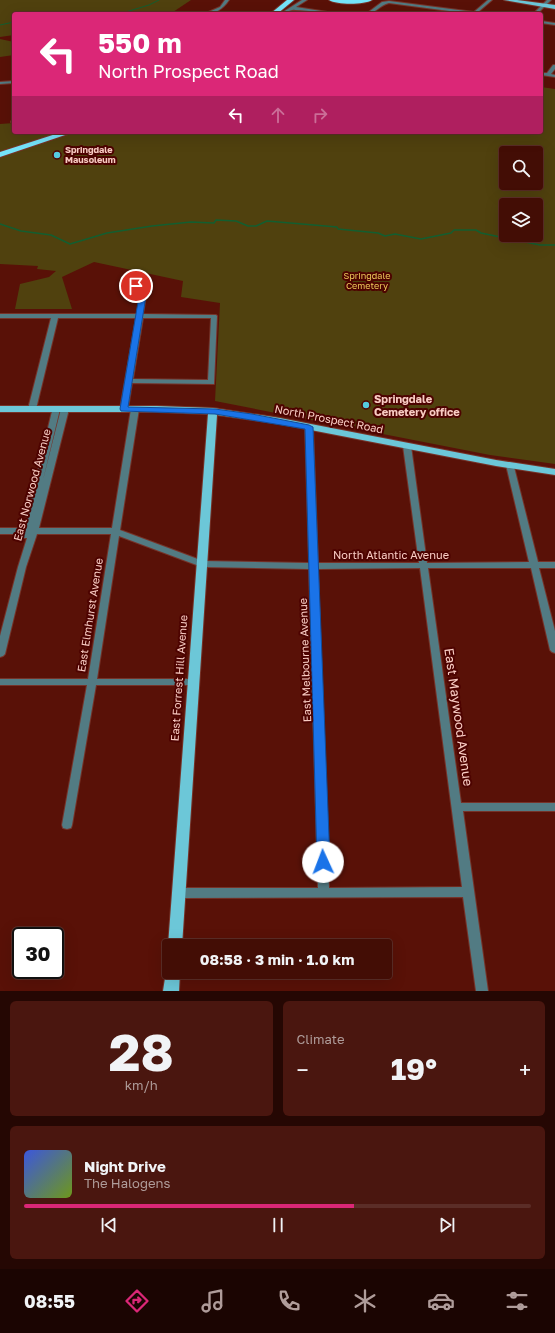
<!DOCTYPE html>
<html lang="en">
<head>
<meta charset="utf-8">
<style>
  :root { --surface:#430d05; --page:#4a160f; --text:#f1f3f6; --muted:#af9c9a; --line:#5b2d27; --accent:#db2777 }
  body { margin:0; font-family:"Golos Text",sans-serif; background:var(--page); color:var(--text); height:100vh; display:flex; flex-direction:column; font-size:15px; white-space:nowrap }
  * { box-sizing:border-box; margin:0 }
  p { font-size:13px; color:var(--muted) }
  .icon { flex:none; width:22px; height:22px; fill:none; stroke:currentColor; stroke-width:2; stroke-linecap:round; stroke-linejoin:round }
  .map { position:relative; height:991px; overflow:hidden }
  .sheet { display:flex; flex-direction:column; gap:10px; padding:10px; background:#250703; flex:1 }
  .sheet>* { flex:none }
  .guide { position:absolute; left:12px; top:12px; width:531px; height:122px; border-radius:4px; box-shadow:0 4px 16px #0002,0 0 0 1px var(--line); background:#db2777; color:#fff; overflow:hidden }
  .tools { position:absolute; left:499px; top:146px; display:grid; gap:8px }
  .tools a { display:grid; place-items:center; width:44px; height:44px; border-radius:4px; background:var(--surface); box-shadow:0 4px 16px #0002,0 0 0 1px var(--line); font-size:20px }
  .speed { position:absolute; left:12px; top:927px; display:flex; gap:8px; font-size:20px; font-weight:700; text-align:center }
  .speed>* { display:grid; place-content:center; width:52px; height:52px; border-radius:50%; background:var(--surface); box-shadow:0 4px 16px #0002,0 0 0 1px var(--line); line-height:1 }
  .speed .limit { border:2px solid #111; border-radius:6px; background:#fff; color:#111 }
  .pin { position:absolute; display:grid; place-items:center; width:34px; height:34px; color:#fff; margin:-17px; border:2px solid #fff; border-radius:50%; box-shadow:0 1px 4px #0007 }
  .me { position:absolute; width:44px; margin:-22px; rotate:358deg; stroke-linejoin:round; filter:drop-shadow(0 0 3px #0008) }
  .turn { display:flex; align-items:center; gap:14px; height:84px; padding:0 20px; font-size:18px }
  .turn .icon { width:52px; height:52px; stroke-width:2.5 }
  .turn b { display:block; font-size:28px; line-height:34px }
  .lanes { display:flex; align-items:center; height:38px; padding:0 20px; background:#0003; justify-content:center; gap:20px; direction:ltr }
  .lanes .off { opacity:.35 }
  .big { font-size:30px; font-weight:700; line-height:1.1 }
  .sheet .widget { flex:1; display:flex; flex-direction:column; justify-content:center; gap:6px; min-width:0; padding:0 14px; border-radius:6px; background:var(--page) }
  .sheet .dial { align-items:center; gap:0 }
  .dial b { font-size:52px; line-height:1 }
  .song { display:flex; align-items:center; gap:12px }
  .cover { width:48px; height:48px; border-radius:6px; background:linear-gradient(135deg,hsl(230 70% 55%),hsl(80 70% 35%)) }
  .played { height:4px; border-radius:2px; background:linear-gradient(90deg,var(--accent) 65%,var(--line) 65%) }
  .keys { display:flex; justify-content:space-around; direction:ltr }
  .heat { display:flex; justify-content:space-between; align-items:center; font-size:22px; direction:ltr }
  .sheet .tiles { flex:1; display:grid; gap:10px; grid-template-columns:1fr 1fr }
  .widget:last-child { grid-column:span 2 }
  .trip { position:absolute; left:162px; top:939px; width:230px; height:40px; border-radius:4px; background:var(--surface); box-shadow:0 4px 16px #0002,0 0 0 1px var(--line); font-weight:700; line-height:40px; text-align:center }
  .menu { display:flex; height:64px; justify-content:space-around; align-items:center; background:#1b0502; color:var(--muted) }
  .menu .icon { width:28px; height:28px }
  .menu .current { color:var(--accent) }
  .menu b { font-size:18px; color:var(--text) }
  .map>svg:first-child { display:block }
</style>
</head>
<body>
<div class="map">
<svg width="555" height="991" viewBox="0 0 555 991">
  <rect width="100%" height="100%" fill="#591107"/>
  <path fill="#50410e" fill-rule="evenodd" d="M0 0H191L170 14H14V35L0 37Z
    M0 39 14 42V55L0 57Z
    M541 87 555 89V464L490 455 215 401 220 303 181 297 183 281 94 262 62 277 72 309H15L20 284 49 277 56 271 37 269 38 266 0 264V124L14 123V132H541ZM506 153H536V183H506ZM506 205H536V235H506Z"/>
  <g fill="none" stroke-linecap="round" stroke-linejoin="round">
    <path stroke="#135e30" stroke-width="1" d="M119 14 149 5 159 0
      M0 25 14 22"/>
    <path stroke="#135e30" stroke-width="1.5" d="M0 224 21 231 51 235 70 244 107 233 152 226 191 222 214 223 216 220 236 221 248 226H256L267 221 337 227 338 229 378 233 385 236 395 234 421 239 451 233 454 230H476L481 233 540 245H555"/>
    <defs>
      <path id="minor" d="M225 0H229C223 9 215 14 204 14L220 7Z
        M302 0H307L296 7 340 14C325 14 310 10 295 10 290 9 286 14 280 14Z
        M488 0H492L478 12 483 14H472L389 3C380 5 375 14 366 14L382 2 389 1 474 12Z
        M547 0H551L537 14H533Z
        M541 21 555 23V25L541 23Z
        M553 65H555V69L551 74 555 75V77L541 75V73H547Z
        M14 81V83L0 84V82Z
        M12 120H14V123L11 122Z
        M131 276 133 277 136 283 146 296 143 314 216 315 217 316 214 384 132 383 128 409 127 411H121L120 409 136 318H58L36 409 35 411H29L28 409 51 318H0V314H137L140 296 129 281 128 278ZM143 318H211L208 380 133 379Z
        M53 407H56L60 409 43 480 61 409 65 407 69 409 39 528H112L131 409 135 407 139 409 120 530 203 561 309 563 305 427 309 425 313 427 318 563H419L403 446 407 444 411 446 427 563 529 562 506 465 510 463H513L538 562H555V568H539L555 631V653L552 652 550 650 531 568H428L461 803H555V811H463L488 991H476L463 897 179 898 175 896 173 893 175 890 179 888H318L309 569 202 567 119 536 97 679H193L196 680 198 682 196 684 193 685H96L72 825 71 828 67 829 63 828 62 825 87 685H0V679H88L111 534H37L26 567 5 654 3 656 0 657V636L18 567 27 538H23L22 534H0V528H24ZM420 568 462 887 329 888 318 569Z"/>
      <path id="major" d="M504 0H517L555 5V9Z
        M0 406H157L213 408 280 418 496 460 555 469V475L496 466 280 424 217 415 182 946H169V949L168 946 208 414 157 412H0Z
        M168 967H169V972H180L179 991H163L166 972Z"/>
      <path id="highway" d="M287 0H294L277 14H270Z
        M329 0H372C364 5 337 5 329 0Z
        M62 132H74L0 157V152Z"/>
    </defs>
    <use href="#minor" stroke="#763329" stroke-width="2"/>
    <use href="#major" stroke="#763329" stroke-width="2"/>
    <use href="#highway" stroke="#763329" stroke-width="2"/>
    <use href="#minor" fill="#527b83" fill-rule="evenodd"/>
    <use href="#major" fill="#6cc7d8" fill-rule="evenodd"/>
    <use href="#highway" fill="#75e4f9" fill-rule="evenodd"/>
  </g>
  <path fill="#1a73e8" stroke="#114b97" d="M136 284 143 289 146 296 128 407 215 409 252 414 309 425 313 427 330 862 328 865 323 867 319 865 317 862 305 429 215 414 121 411 120 409 139 296 132 286Z"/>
  <g fill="#55cadf" stroke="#4d0300" stroke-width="1.5">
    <circle cx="57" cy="155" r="4"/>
    <circle cx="366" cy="405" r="4"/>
  </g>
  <g text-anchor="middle" stroke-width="4" stroke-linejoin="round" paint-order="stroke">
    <g font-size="9" font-weight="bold" fill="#f9ccc3" stroke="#4d0300" text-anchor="start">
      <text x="65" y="153">Springdale<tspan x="65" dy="10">Mausoleum</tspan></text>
    </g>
    <g font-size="9" fill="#ecc85a" stroke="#4d0300">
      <text x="367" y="279">Springdale<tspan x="367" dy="10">Cemetery</tspan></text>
    </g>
    <g font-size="11" font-weight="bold" fill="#f9ccc3" stroke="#4d0300" text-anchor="start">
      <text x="374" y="403">Springdale<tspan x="374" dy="13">Cemetery office</tspan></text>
    </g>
    <g font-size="11" fill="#f9ccc3" stroke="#4d0300">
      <text transform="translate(329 419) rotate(11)" y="4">North Prospect Road</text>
      <text transform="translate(32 485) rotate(-75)" y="4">East Norwood Avenue</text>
      <text x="391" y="559">North Atlantic Avenue</text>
      <text transform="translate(90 615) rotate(-81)" y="4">East Elmhurst Avenue</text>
      <text transform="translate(305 660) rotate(-92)" y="4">East Melbourne Avenue</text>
      <text transform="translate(179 678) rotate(-86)" y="4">East Forrest Hill Avenue</text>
    </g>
    <g font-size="13" fill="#f9ccc3" stroke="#4d0300">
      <text transform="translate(459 717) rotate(82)" y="5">East Maywood Avenue</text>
    </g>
  </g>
</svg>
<div class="tools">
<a><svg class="icon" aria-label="search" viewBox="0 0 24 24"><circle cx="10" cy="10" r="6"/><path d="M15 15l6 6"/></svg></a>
<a><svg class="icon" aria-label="layers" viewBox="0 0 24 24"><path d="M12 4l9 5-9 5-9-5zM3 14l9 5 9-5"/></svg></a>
</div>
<div class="speed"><div class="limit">30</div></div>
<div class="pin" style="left:136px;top:286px;background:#d93025"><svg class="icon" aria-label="arrive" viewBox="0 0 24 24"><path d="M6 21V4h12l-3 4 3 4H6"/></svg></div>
<svg class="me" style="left:323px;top:862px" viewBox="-20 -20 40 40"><circle r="19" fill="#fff"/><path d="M0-13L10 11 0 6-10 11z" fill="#1a73e8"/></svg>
<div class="trip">08:58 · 3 min · 1.0 km</div>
<div class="guide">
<div class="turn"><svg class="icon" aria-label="left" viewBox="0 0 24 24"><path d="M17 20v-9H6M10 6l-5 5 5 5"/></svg><div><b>550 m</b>North Prospect Road</div></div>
<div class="lanes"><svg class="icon" aria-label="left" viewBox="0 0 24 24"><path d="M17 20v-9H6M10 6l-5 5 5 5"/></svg><svg class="icon off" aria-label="ahead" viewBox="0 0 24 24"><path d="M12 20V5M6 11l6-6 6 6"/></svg><svg class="icon off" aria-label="right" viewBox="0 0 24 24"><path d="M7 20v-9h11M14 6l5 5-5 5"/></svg></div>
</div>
</div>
<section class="sheet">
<div class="tiles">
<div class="widget dial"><b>28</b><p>km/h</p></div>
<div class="widget"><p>Climate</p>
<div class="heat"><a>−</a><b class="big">19°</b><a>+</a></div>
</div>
<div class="widget">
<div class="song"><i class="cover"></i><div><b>Night Drive</b><p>The Halogens</p></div></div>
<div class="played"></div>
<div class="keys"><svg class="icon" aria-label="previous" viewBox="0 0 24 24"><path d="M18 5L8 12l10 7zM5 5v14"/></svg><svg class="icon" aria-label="pause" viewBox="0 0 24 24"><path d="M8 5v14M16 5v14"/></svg><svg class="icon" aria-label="next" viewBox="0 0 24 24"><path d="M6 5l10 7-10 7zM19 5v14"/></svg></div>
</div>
</div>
</section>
<nav class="menu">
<b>08:55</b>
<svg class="icon current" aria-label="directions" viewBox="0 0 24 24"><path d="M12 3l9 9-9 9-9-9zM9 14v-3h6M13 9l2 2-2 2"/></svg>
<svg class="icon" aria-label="music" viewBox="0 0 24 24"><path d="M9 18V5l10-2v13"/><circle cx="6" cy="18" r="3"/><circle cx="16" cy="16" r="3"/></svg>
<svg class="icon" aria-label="phone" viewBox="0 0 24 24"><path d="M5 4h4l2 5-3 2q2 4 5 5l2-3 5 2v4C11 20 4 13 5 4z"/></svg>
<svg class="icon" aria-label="climate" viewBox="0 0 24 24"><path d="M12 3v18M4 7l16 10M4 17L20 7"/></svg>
<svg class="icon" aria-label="car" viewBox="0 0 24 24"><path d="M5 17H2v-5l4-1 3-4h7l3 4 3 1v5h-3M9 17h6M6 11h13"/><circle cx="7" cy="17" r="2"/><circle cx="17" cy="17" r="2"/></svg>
<svg class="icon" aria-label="filters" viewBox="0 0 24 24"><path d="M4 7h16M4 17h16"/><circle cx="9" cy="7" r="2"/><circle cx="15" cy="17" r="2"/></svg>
</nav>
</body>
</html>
